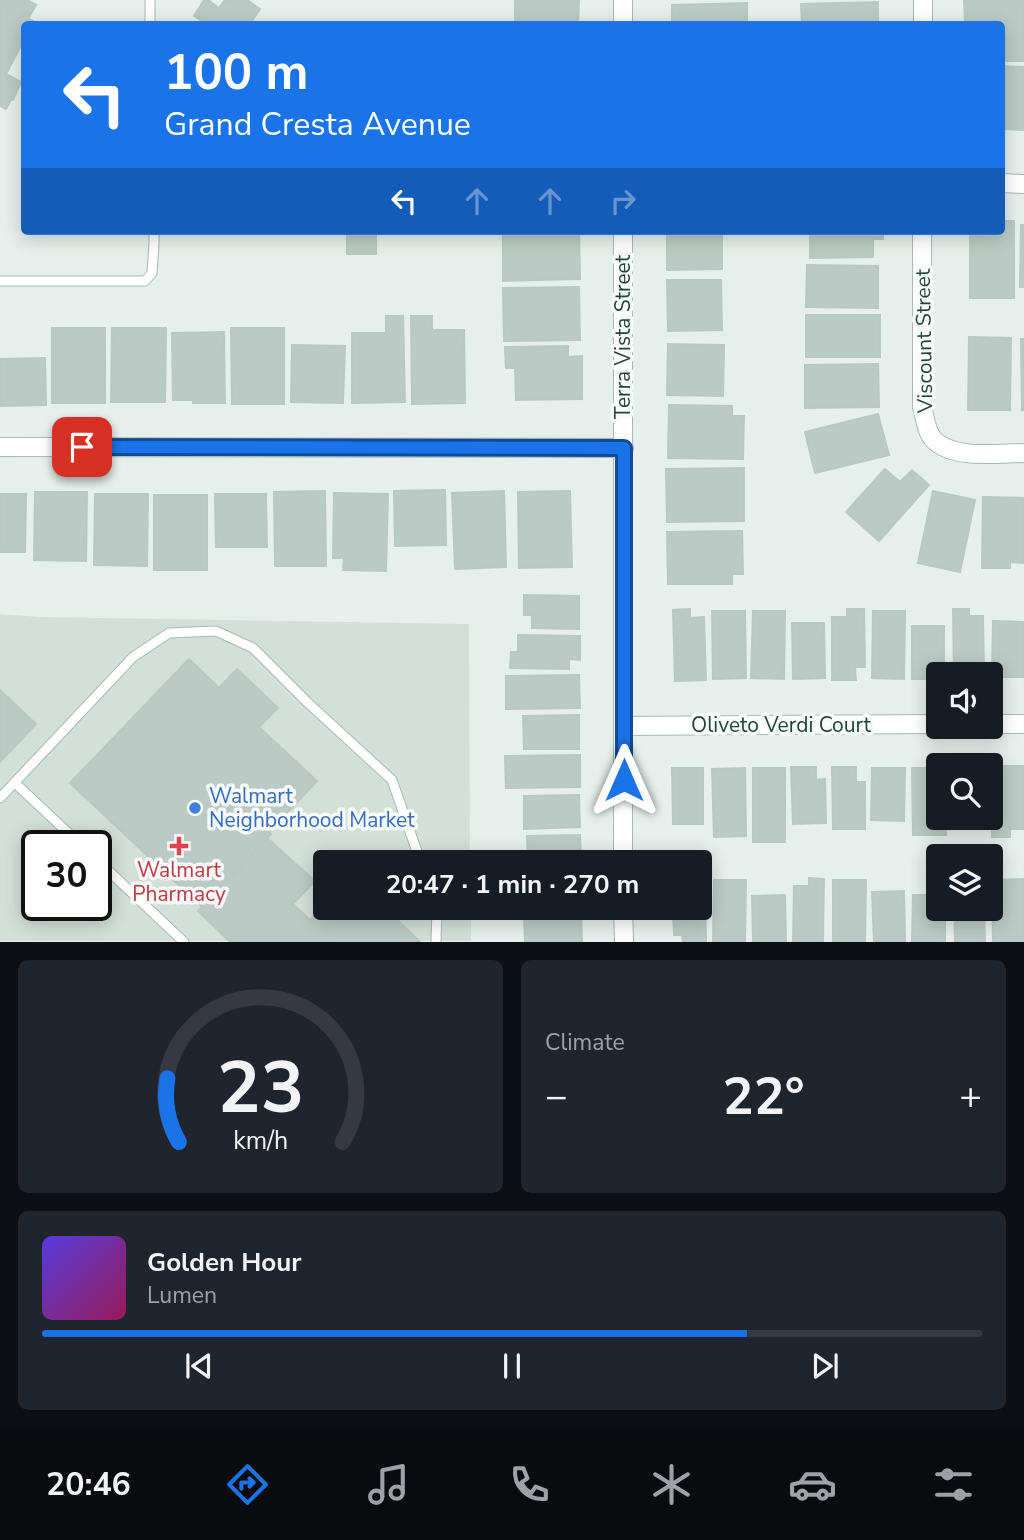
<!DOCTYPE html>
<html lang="en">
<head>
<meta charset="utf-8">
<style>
  :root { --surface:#171b24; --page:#20242c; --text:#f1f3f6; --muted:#9ea1a6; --line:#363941; --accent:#1a73e8 }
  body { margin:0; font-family:"Nunito Sans",sans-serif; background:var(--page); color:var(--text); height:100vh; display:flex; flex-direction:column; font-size:26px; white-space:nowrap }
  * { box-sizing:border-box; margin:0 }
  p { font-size:23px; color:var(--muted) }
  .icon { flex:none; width:38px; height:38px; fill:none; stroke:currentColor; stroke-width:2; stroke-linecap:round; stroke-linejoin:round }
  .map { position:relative; height:942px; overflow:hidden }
  .details { display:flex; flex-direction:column; gap:18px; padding:18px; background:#0d0f14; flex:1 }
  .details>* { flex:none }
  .guide { position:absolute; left:21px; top:21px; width:984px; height:214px; border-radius:7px; box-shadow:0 4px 18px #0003; background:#1a73e8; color:#fff; overflow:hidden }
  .fabs { position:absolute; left:926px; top:662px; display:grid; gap:14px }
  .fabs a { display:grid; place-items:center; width:77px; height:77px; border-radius:7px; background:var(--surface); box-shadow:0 4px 18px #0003; font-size:35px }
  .speed { position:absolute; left:21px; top:830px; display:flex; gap:14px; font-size:35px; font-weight:700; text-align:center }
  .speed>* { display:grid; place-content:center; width:91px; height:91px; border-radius:50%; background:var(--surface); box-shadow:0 4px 18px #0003; line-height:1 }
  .speed .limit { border:4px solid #111; border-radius:10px; background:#fff; color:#111 }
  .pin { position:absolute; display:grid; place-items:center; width:60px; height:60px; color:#fff; margin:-30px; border-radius:14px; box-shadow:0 4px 10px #0006 }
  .me { position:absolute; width:77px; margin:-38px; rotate:0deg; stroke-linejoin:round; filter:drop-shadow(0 0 5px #0008) }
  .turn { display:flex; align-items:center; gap:24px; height:147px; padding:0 28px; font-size:32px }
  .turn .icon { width:91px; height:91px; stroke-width:2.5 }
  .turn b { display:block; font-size:49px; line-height:60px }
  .lanes { display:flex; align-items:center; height:66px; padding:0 28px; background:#0003; justify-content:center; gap:35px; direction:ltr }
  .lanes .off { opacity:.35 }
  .big { font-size:52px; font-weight:700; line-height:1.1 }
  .details .tile { flex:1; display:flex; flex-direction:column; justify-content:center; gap:10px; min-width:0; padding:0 24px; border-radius:10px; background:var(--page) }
  .details .dial { align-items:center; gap:0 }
  .dial svg { height:182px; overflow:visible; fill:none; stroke:var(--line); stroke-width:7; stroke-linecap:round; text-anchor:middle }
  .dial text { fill:var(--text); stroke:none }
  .song { display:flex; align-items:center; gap:21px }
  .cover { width:84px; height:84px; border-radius:10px; background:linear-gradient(135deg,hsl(250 70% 55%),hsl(330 70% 35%)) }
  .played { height:7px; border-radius:4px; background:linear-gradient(90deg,var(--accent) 75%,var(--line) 75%) }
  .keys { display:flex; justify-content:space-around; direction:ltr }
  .heat { display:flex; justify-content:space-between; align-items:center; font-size:38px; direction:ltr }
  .details .tiles { flex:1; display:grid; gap:18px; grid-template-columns:1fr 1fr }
  .tile:last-child { grid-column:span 2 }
  .trip { position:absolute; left:313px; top:850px; width:399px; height:70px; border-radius:7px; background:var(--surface); box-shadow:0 4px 18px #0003; font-weight:700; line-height:70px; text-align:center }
  .tab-bar { display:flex; height:112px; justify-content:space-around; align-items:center; background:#090b0e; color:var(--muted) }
  .tab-bar .icon { width:49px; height:49px }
  .tab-bar .current { color:var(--accent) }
  .tab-bar b { font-size:32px; color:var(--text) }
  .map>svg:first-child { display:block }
</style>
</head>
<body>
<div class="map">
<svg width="1024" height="942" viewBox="0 0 1024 942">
  <rect width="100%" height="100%" fill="#e6efeb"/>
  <path fill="#d4dfda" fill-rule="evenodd" d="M0 614 40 617 469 624 470 863H326V908H471V941H0ZM37 845H96V905H37Z"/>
  <path fill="#bbcac4" stroke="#b8c9c2" stroke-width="2" d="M0 0H27L36 5 28 19 33 21 31 24H24V40L6 74 21 82 13 100H11L6 109 0 106Z
    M204 0H208L219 8 225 0H247L260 9 250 24H207L194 16Z
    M515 0H579L578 24H515Z
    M964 0H1024V61H1001V24H965Z
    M878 2V24H802L801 4Z
    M747 3V24H672V5Z
    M1001 66 1024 67V130L1001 129Z
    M1001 221H1014V298H970V231H1001Z
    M1021 225H1024V287H1020Z
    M347 231H376V254H347Z
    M503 231H579L580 279 503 281Z
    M667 231H722V269L667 270Z
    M810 231H883V239H873V257L810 258Z
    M807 265 878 266V308L806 307Z
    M667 280H721L722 330 668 331Z
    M579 287 580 340 504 341 503 288Z
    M806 315H880V357H806Z
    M386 316H403L405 402 352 403V333H386Z
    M411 316H432V330H464L465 403 412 404Z
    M52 328H105V403H52Z
    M112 328H166L165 402H111Z
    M231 328H284V404H232Z
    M224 332 225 403H193V400H173L172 333Z
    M969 337 1011 338 1010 410H968Z
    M1021 339H1024V410H1022Z
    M668 344 724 345 723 396 667 395Z
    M292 345 345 346 343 403 291 402Z
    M568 346V357L582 356V399L516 400 515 368H506L505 347Z
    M45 358 46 405 0 406V359Z
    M878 364 879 407 805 408V365Z
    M669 405 732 406V416H744L743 459 668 458Z
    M878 414 889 455 815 473 805 432Z
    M744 468V521L667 522 666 469Z
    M885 469 900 482 912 470 929 485 879 541 846 512Z
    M445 490 446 545 395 546 394 491Z
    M325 491 326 566H275L274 492Z
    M504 491 506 567 455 569 452 493Z
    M570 491 572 567 519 568 518 492Z
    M933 491 975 500 960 572 918 563Z
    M35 492H87L86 561 34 560Z
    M334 493 388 494 386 571 343 570 344 558H333Z
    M0 494H26L25 552H0Z
    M95 494H148L147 566 94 565Z
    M215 494H266L267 547H216Z
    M154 495H207V570H154Z
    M983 497 1024 498 1023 563 1010 562V568H982Z
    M742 531 743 574H732V584H668L667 532Z
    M524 595 579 596V629L532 628V615H524Z
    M690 609V618L704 617 706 680 675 681 673 610Z
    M847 609H864L865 667H855L856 680H832V617H847Z
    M953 609H969V616H983L984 674H954Z
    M712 611H745L746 678 713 679Z
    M753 611H785L784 679 751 678Z
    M873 611H905L904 679 872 678Z
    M993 621 1024 622V677H992Z
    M792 623H824L825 678 793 679Z
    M912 626H944V674H938V679H912Z
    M518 635 580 636V660L569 659V669L510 668 511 652H518Z
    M189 659 219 688 237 669 278 708 259 727 317 781 269 832 271 834 202 907 70 783Z
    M579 675 580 708 506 709V676Z
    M0 690 36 724 0 762Z
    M579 715V749H524L523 716Z
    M580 755V787L506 788 505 756Z
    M1001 766H1024V829H1010V837H992L991 782H1001Z
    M791 767H816V780L825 779 826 823 793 824Z
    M832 767H856V782H865V829H833Z
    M672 768H703V824H673Z
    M745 768 746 836 714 837 712 769Z
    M753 768H785V842H753Z
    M872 768H905L904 821 871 820Z
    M912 768H938V817H945L946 835H913Z
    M579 795 580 827 524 829V796Z
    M952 817H985V823H953Z
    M580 835 581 863H528L527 836Z
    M267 838 315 881 293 904 310 920 326 904V908H385L420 942H230L198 911Z
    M809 878 824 879 823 942H793L794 886H809Z
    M1024 879V942H993L992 880Z
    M714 880H746L745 942H713Z
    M833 880H866L865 942H833Z
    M700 886H705L706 942H683L682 935H674L673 908H700Z
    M904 891 905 942H874L872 892Z
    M785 895 786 942H753L752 896Z
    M913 895H938V908H945V942H912Z
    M954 908H984L985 942H955Z
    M581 914 582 942H525L524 916Z"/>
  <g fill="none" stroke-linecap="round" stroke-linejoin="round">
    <defs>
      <path id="lane" d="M150 0V24
        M0 281H145L152 273 154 244V231
        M15 783 81 845
        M0 798 133 657 169 633 216 631 253 648 307 702 392 780 421 863
        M96 859 184 942
        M436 942 437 908"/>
      <path id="street" d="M623 0V24
        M923 0V24
        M1001 183 1024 184
        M623 231V863
        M922 231V407C925 417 926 431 933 439 952 460 998 453 1024 453
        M0 447 624 448
        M990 724H1024
        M624 726 938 724
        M623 908 624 942"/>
    </defs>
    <use href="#lane" stroke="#a8b8b2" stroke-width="11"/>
    <use href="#street" stroke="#a8b8b2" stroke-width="20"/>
    <use href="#lane" stroke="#fff" stroke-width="9"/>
    <use href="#street" stroke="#fff" stroke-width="18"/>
  </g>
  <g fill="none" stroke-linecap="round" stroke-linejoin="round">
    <defs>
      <path id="route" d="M82 447 624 448V780"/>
    </defs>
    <use href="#route" stroke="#114b97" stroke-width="18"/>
    <use href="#route" stroke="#1a73e8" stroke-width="12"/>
  </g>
  <circle fill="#3f7fe0" stroke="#f7fbf9" stroke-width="2.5" cx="195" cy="808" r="7"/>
  <path fill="#e0444e" stroke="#f7fbf9" stroke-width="2.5" d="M175.5 835.5h7v7h7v7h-7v7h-7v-7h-7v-7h7z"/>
  <g text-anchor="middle" stroke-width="7" stroke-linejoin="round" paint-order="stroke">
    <g font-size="21" fill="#24423a" stroke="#f7fbf9">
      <text transform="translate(623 337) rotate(-90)" y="7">Terra Vista Street</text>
      <text transform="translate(924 341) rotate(-91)" y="7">Viscount Street</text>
      <text x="781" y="732">Oliveto Verdi Court</text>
    </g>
    <g font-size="21" fill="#366cbe" stroke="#f7fbf9" text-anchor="start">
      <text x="209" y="803">Walmart<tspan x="209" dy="24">Neighborhood Market</tspan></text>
    </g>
    <g font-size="21" fill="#be3a42" stroke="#f7fbf9">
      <text x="179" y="877">Walmart<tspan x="179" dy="24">Pharmacy</tspan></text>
    </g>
  </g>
</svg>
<div class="fabs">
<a><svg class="icon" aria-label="sound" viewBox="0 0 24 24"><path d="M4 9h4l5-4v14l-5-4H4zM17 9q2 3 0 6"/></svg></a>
<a><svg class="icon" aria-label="search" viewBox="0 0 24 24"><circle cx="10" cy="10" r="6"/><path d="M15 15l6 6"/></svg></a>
<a><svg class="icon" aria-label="layers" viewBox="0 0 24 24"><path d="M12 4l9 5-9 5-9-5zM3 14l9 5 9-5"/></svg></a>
</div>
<div class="speed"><div class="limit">30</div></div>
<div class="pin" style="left:82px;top:447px;background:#d93025"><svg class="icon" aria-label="arrive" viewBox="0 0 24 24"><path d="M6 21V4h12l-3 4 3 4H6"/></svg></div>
<svg class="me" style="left:624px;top:780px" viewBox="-20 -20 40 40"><path d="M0-17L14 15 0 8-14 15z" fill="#1a73e8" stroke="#fff" stroke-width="4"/></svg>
<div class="trip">20:47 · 1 min · 270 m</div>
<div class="guide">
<div class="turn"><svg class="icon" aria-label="left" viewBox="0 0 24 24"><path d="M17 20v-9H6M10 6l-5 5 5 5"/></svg><div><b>100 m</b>Grand Cresta Avenue</div></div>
<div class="lanes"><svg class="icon" aria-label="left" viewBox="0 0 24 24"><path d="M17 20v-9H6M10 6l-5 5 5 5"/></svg><svg class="icon off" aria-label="ahead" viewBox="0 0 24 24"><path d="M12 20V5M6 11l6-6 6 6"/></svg><svg class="icon off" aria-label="ahead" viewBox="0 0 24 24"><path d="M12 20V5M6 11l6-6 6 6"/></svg><svg class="icon off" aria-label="right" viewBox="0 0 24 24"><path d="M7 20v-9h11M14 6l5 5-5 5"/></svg></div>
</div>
</div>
<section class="details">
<div class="tiles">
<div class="tile dial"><svg viewBox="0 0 100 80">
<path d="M14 69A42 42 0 1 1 86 69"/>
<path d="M14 69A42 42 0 0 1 9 41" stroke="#1a73e8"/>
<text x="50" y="56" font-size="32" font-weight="700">23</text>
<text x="50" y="72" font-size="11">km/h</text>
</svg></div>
<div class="tile"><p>Climate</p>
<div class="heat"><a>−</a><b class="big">22°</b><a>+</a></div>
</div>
<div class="tile">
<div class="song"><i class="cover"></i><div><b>Golden Hour</b><p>Lumen</p></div></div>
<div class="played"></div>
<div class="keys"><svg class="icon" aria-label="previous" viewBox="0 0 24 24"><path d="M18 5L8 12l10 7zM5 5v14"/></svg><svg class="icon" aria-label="pause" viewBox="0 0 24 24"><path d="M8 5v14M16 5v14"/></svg><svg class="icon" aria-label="next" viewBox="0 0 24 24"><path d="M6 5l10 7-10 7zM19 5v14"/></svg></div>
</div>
</div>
</section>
<nav class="tab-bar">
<b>20:46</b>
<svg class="icon current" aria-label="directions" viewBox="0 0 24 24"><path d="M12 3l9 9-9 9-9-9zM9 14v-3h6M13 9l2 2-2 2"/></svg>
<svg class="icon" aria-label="music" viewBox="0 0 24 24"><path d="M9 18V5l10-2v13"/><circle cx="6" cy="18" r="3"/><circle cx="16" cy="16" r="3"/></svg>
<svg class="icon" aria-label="phone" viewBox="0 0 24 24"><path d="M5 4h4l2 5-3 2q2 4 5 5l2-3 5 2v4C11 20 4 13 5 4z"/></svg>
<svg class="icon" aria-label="climate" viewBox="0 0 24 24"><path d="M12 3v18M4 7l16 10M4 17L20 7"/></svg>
<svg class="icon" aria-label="car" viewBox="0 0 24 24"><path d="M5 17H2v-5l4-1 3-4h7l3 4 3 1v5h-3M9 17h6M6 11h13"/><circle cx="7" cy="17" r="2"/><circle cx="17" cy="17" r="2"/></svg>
<svg class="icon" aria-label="filters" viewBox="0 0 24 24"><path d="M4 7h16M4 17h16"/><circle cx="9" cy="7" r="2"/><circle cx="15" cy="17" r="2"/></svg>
</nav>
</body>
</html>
